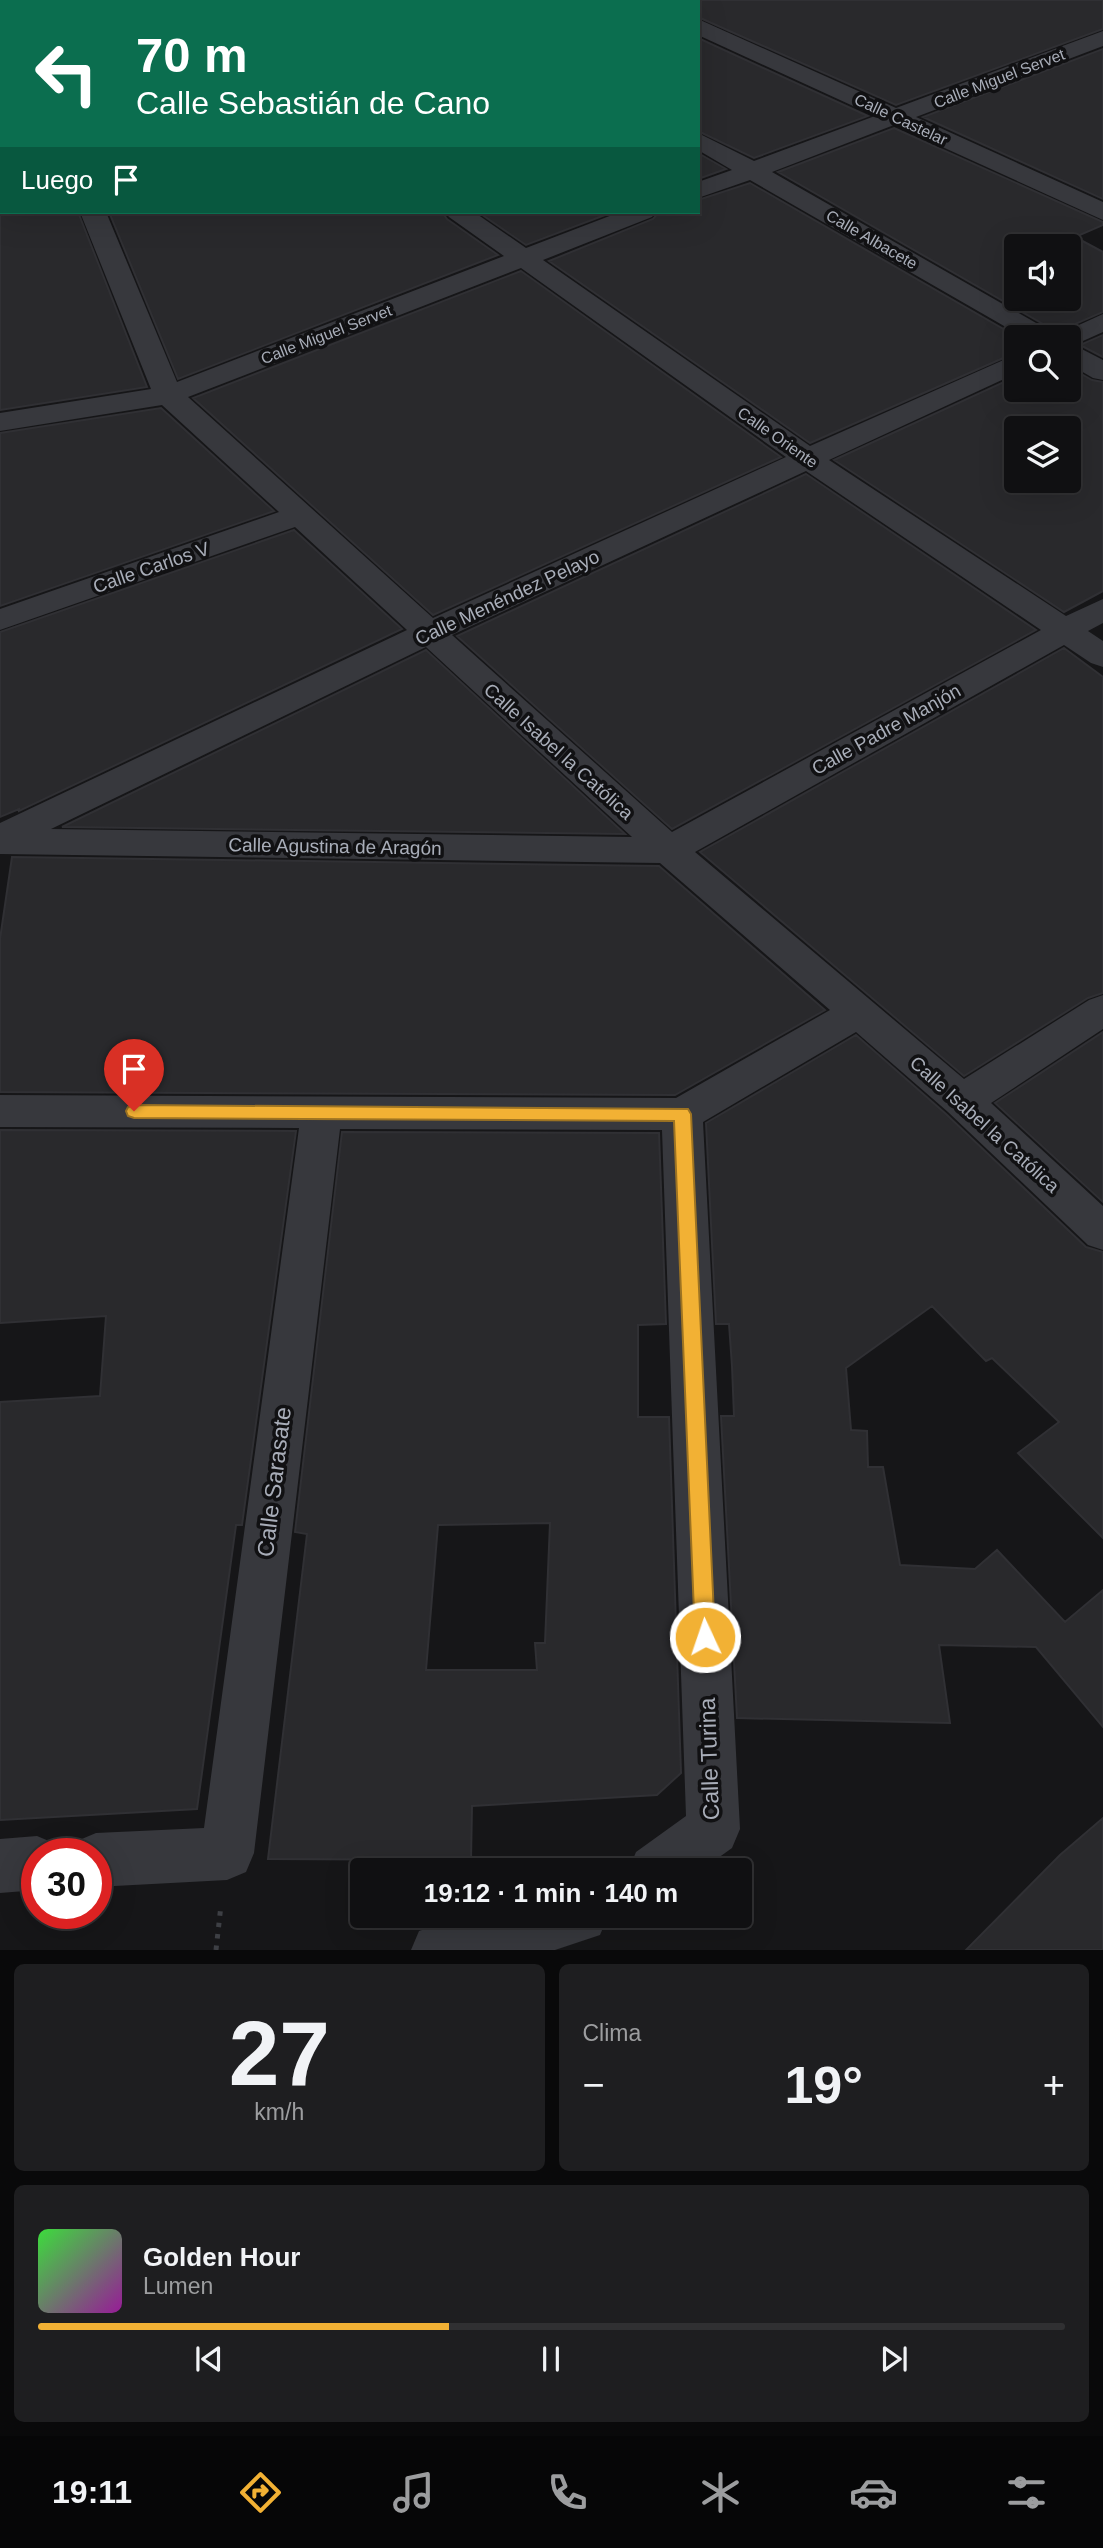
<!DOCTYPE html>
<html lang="es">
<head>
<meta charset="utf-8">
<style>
  :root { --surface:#101012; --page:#1e1e20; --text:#f1f3f6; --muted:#9c9d9f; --line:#303032; --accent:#f2b134 }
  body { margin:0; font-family:Arial,sans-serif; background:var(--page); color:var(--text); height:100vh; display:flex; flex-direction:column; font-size:26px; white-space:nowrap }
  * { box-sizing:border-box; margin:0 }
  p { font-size:23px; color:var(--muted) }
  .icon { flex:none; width:38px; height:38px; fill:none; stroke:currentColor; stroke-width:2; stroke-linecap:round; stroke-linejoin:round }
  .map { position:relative; height:1950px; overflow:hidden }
  .panel { display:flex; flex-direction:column; gap:14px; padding:14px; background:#09090a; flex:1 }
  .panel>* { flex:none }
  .top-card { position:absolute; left:0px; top:0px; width:700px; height:214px; box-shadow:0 7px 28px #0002,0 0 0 2px var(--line); background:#0b6e4f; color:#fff; overflow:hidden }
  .fabs { position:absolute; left:1004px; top:234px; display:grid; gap:14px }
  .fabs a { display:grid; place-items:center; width:77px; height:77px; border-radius:7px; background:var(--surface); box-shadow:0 7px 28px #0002,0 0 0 2px var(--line); font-size:35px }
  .speed { position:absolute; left:21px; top:1838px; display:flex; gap:14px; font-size:35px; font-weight:700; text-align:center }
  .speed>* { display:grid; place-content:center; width:91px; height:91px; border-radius:50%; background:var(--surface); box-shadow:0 7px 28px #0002,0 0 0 2px var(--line); line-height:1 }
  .speed .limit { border:10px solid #d22; background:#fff; color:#111 }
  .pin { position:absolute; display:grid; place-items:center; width:60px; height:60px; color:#fff; margin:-72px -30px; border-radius:50% 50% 50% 0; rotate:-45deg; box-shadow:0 0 7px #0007 }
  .pin .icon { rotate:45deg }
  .me { position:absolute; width:77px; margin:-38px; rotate:357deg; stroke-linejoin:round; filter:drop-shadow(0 0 5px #0008) }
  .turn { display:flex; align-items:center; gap:24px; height:147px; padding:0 21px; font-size:32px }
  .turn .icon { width:91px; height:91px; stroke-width:2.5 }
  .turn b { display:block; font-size:49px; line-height:60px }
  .then { display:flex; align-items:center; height:66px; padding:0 21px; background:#0003; gap:14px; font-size:26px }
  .big { font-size:52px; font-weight:700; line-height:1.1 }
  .panel .card { flex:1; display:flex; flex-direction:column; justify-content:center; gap:10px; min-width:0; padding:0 24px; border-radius:10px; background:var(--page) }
  .panel .dial { align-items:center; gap:0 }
  .dial b { font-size:91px; line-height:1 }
  .song { display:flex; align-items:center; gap:21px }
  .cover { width:84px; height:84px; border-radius:10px; background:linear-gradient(135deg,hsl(120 70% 55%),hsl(300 70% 35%)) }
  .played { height:7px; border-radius:4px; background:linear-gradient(90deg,var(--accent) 40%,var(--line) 40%) }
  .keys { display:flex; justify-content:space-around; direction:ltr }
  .heat { display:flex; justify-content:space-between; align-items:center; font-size:38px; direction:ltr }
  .panel .tiles { flex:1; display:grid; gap:14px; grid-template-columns:1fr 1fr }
  .card:last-child { grid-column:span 2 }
  .trip { position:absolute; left:350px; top:1858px; width:402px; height:70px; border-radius:7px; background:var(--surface); box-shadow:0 7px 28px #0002,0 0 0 2px var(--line); font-weight:700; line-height:70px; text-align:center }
  .tab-bar { display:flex; height:112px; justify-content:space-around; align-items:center; background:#060607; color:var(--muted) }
  .tab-bar .icon { width:49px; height:49px }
  .tab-bar .current { color:var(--accent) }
  .tab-bar b { font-size:32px; color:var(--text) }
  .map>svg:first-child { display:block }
</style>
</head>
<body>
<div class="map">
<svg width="1103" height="1950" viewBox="0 0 1103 1950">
  <rect width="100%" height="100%" fill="#161618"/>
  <path fill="#1c231d" d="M148 0H421L416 2Z"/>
  <path fill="#29292c" stroke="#303034" stroke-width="2" fill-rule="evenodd" d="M698 0H1103V29L896 105 698 17Z
    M698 38 868 116 754 158 698 131Z
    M1103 49V199L923 117Z
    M894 128 1103 222V225L1075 237 1103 252V312L1057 332 778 172ZM1017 247H1069V299H1017Z
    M698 153 726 169 698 179Z
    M750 183 1019 338H1017V352L810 443 549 261 653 219 659 212H698V200Z
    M0 212H78L147 387 0 410Z
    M109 212H442L447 219 498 255 178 379Z
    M478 212H613L526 245Z
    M521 271 781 457 433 615 193 398Z
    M1103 335V357L1080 345Z
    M1069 367 1092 380 1103 382V591L1064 612 834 460 1017 376V390H1069ZM1017 429H1069V481H1017Z
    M161 408 274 511 0 606V433Z
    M806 474 1036 630 672 829 457 636Z
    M294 530 402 629 19 811V809L0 817V632Z
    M1064 648 1103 677V993L1088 998 964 1076 700 852Z
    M426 650 625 834 62 827Z
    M12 857 659 866 825 1010 675 1095 0 1092V939Z
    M1103 1032V1202L995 1103Z
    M856 1035 946 1114 1086 1247 1103 1252V1538L1018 1453 1059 1422 992 1358 986 1361 932 1306 846 1368 851 1430 867 1431 868 1467H883L900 1565 975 1569 997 1550 1065 1622 1103 1590V1727L1036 1647 939 1645 950 1723 737 1718 721 1416H734L732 1366 729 1324H716L706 1123Z
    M0 1130 296 1131 242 1525H236L197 1809 0 1820V1402L100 1396 106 1316 0 1323Z
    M342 1132 659 1133 666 1324 638 1325V1417H669L681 1773 657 1795 472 1806 471 1860 268 1859 307 1534 295 1532ZM550 1523 545 1643H535L537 1670H426L438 1525Z
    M1103 1818V1950H966L1060 1855Z"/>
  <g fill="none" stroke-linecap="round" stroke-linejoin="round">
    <path stroke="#3d3f44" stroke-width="5" stroke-dasharray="4.5 7" stroke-linecap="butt" d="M216 1950 221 1905"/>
    <path fill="#37383d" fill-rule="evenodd" d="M137 0H160L161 2H138Z
      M406 0H432L405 2Z
      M439 0H463L464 2H440Z
      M631 0H656L657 2H632Z
      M698 19 896 108 1103 31V46L916 117 1103 202V220L894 125 772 172 1057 335 1103 314V332L1074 345 1103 360V380L1093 378 1069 364V338H1025L750 180 698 198V182L732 170 698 150V133L754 161 875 116 698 35Z
      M0 110H2V124H0Z
      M80 212H106L177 382 504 256 449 217 445 212H474L526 248 620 212H656L652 217 543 260 810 446 1017 354V373L829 460 1066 616 1103 599V623L1088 631 1103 641V667L1091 663 1064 645 695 852 964 1079 1089 1000 1103 995V1029L991 1103 1103 1206V1250L1088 1245 948 1112 856 1032 703 1122 740 1829 732 1848 700 1871H628L636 1852 686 1816 662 1130 340 1129 254 1853 246 1872 227 1880 96 1887V1853H72L77 1841 96 1833 204 1828 299 1128 0 1127V1095L676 1098 830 1010 660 863 0 854V823L407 630 295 527 0 630V609L279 512 162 405 0 431V413L151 389ZM521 268 786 457 433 618 188 397ZM806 471 1041 630 672 832 452 635ZM426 647 632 837 51 829Z
      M37 1836 56 1844 60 1853H37V1890L0 1893V1839Z
      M464 1916H608L600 1935 555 1950H411L419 1931Z"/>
    <path fill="#37383d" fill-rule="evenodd" d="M0 0 11 2H2V12Z
      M46 0H99L45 2Z"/>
  </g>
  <path fill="#f2b134" stroke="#9d7322" stroke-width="2" d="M134 1105 688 1109 691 1114 715 1637 712 1644 705 1647 698 1644 695 1637 674 1121 134 1118 128 1116 126 1111 128 1107Z"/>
  <g text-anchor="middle" stroke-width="7" stroke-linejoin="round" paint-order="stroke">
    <g font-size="16" fill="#a8adb8" stroke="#111113">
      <text transform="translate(999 78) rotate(-21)" y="6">Calle Miguel Servet</text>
      <text transform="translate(901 119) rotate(25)" y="6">Calle Castelar</text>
      <text transform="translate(872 239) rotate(30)" y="6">Calle Albacete</text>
      <text transform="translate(326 334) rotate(-21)" y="6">Calle Miguel Servet</text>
      <text transform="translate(778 437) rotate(35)" y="6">Calle Oriente</text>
    </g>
    <g font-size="19" fill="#a8adb8" stroke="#111113">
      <text transform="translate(151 567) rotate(-19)" y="7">Calle Carlos V</text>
      <text transform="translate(507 597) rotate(-25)" y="7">Calle Menéndez Pelayo</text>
      <text transform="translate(886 729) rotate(-29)" y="7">Calle Padre Manjón</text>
      <text transform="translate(559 751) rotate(42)" y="7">Calle Isabel la Católica</text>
      <text transform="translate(335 846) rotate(1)" y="7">Calle Agustina de Aragón</text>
      <text transform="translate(985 1124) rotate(42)" y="7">Calle Isabel la Católica</text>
    </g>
    <g font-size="23" fill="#a8adb8" stroke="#111113">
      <text transform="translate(274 1482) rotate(-83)" y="8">Calle Sarasate</text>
      <text transform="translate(709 1759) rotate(-92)" y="8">Calle Turina</text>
    </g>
  </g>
</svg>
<div class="fabs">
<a><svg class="icon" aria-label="sound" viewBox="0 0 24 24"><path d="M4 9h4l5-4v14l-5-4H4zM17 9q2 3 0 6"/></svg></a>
<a><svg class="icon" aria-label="search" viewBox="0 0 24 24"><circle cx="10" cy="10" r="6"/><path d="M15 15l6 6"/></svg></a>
<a><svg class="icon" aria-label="layers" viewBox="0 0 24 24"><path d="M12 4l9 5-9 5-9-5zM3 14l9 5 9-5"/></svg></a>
</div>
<div class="speed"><div class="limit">30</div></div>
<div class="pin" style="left:134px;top:1111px;background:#d93025"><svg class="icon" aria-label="arrive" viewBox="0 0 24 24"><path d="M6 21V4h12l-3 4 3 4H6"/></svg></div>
<svg class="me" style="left:705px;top:1637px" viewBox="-20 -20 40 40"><circle r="17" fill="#f2b134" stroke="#fff" stroke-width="3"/><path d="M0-11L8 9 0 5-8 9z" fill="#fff"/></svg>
<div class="trip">19:12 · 1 min · 140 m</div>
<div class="top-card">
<div class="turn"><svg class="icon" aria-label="left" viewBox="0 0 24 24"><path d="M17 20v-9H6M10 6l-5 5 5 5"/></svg><div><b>70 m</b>Calle Sebastián de Cano</div></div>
<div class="then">Luego<svg class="icon" aria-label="arrive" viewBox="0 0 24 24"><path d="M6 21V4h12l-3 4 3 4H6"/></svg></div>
</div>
</div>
<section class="panel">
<div class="tiles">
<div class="card dial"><b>27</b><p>km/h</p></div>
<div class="card"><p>Clima</p>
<div class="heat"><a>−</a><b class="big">19°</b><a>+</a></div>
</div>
<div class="card">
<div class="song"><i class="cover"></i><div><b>Golden Hour</b><p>Lumen</p></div></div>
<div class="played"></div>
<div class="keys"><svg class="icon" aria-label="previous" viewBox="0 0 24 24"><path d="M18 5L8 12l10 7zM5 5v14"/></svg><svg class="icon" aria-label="pause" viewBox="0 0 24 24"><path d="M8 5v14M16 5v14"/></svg><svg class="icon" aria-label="next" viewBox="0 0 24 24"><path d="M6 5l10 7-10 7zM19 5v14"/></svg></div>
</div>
</div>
</section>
<nav class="tab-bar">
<b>19:11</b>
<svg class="icon current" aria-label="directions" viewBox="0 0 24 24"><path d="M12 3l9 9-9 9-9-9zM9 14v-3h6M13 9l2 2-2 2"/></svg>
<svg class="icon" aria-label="music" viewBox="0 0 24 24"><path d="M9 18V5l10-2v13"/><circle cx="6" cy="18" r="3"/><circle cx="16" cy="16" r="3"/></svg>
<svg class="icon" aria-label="phone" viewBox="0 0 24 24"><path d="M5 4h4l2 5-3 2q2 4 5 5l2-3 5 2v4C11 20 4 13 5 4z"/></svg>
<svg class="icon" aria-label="climate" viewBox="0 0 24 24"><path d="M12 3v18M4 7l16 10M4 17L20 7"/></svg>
<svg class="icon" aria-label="car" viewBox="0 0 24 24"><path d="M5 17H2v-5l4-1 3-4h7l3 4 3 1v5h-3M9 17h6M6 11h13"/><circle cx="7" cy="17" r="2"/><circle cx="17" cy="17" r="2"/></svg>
<svg class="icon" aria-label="filters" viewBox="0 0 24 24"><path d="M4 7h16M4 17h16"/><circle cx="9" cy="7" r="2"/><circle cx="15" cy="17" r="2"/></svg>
</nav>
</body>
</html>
